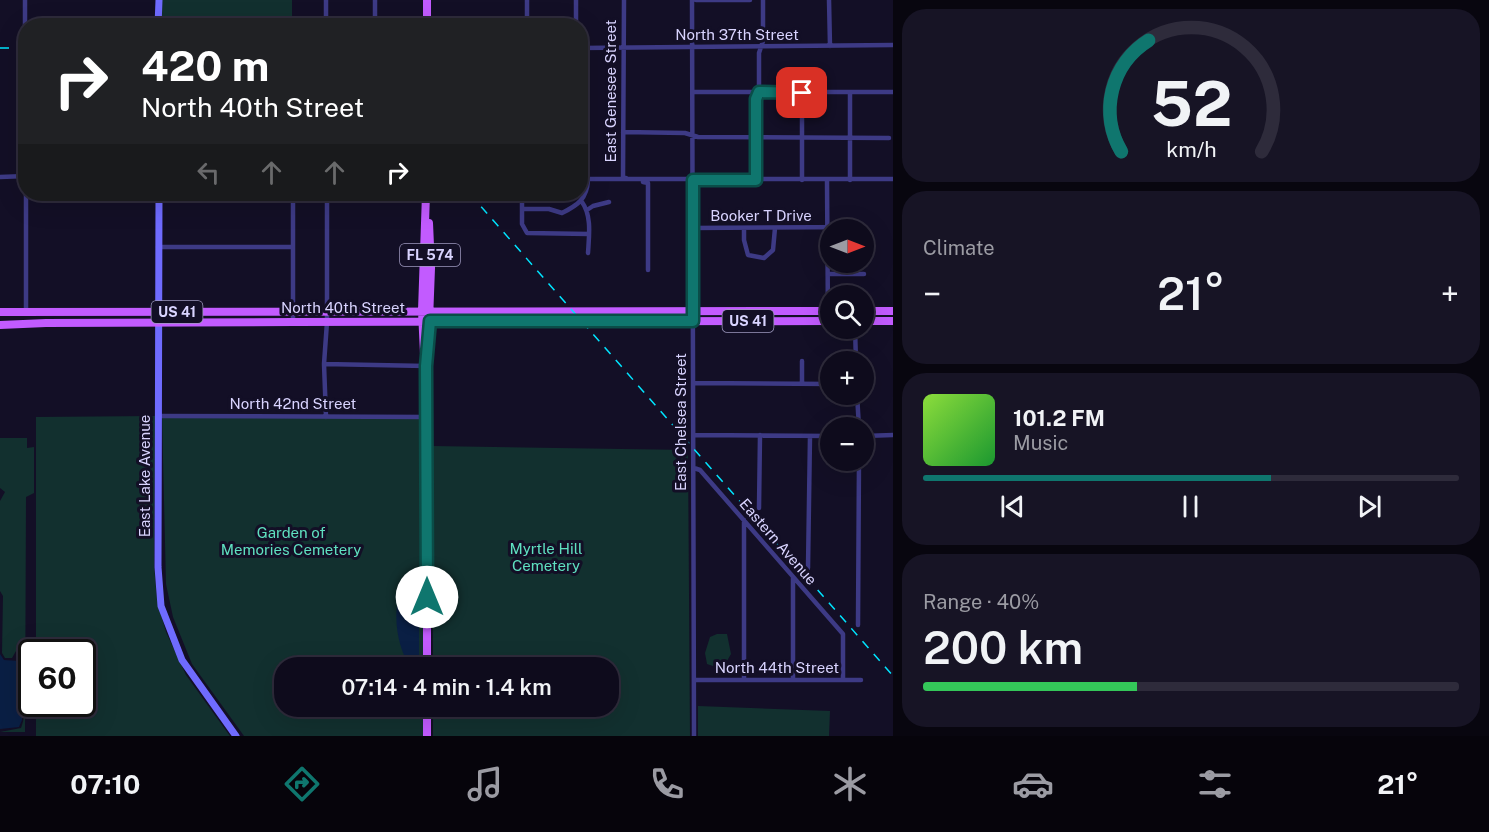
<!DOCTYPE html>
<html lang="en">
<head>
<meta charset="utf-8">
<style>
  :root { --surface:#0e0b1c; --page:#171425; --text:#f1f3f6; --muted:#9b9ba3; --line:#2e2b3b; --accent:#0f766e }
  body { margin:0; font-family:"Public Sans",sans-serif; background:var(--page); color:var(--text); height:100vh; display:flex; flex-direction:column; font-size:22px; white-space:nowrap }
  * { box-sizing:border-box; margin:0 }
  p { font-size:20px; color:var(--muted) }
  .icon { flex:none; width:33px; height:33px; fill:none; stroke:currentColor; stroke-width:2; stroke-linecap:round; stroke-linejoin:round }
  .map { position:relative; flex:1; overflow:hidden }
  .details { display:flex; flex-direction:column; gap:9px; padding:9px; background:#08060f; width:596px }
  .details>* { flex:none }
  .banner { position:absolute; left:18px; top:18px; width:570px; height:183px; border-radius:24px; box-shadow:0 6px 24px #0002,0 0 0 2px var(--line); background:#202124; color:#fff; overflow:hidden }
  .needle { width:39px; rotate:90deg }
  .fabs { position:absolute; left:820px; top:219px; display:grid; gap:12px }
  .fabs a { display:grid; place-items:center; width:54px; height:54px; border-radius:50%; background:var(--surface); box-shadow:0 6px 24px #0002,0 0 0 2px var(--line); font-size:30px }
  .speed { position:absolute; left:18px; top:639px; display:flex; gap:12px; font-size:30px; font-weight:700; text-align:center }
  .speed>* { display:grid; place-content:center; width:78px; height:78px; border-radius:50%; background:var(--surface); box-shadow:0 6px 24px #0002,0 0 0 2px var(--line); line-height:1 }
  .speed .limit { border:3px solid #111; border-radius:9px; background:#fff; color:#111 }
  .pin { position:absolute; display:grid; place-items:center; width:51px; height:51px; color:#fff; margin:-26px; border-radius:12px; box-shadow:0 3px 9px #0006 }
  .me { position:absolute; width:66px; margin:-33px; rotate:0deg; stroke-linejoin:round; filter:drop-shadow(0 0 4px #0008) }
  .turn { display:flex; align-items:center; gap:21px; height:126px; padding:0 24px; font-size:27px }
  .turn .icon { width:78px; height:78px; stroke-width:2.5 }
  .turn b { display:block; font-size:42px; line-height:51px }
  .lanes { display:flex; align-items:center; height:57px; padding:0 24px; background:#0003; justify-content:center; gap:30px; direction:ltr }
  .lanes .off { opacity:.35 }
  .big { font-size:45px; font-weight:600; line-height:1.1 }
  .details .card { flex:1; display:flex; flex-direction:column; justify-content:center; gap:9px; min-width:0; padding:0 21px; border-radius:24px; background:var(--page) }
  .details .dial { align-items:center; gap:0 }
  .dial svg { height:156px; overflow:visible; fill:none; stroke:var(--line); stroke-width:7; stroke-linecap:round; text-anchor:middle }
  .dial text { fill:var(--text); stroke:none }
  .song { display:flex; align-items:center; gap:18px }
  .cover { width:72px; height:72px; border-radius:9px; background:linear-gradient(135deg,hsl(90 70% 55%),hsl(130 70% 35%)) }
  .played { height:6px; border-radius:3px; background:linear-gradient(90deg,var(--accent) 65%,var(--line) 65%) }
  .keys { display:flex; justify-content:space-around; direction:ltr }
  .heat { display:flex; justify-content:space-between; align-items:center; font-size:33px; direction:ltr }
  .charge { height:9px; border-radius:4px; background:linear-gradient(90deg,#34c759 40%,var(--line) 0) }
  .trip { position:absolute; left:274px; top:657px; width:345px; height:60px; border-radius:24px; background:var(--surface); box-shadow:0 6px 24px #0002,0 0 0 2px var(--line); font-weight:600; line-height:60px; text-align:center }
  .menu { display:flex; height:96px; justify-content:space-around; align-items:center; background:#06040b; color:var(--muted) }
  .menu .icon { width:42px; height:42px }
  .menu .active { color:var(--accent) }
  .menu b { font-size:27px; color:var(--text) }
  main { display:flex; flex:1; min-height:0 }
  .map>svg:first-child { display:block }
</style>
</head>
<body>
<main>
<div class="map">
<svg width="894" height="736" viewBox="0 0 894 736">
  <rect width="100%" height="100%" fill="#130f26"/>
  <path fill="#12302f" d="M161 0H292V25L161 26Z
    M155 416 154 566 157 600 166 632 186 675 230 736H36V704H82V652H36V417Z
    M162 416 422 417 424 667 285 668V706L424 707V736H244L192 664 173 617 166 584Z
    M0 438H27V448L34 447V493L26 497 25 732H0L21 728C27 715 27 673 20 660L17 659 16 651 12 658H5L2 653 3 596 0 591V501L5 492 0 488Z
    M432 446 688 450 690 736H433V707L609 706V668L433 667Z
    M717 634H727L731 654 724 666 716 667 707 664 705 653 710 637Z
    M698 706 830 711 829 736H698Z"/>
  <path fill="#0a1f44" d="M409 578 417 580 419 587V667H411C395 647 389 597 409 578Z
    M0 654 4 660 19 661 23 668 22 720 19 727 0 729Z"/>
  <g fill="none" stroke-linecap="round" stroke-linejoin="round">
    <path stroke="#3d3a85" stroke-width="4.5" d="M326 0V26
      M576 0V26
      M624 0 623 178H626
      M692 0 694 736
      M696 0H750
      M829 0 830 46
      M25 26V0
      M375 26V0
      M527 26V0
      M580 48 894 45
      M693 92H894
      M802 93V180
      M850 93V180
      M623 132 685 133 698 137 889 138
      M0 177 26 176
      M580 179H894
      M756 180V99L759 92V53L763 41V0
      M827 181 828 321
      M643 182 648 183V270
      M522 194V224L527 233 589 234
      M582 202C592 216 589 236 588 253
      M522 209H549L562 213C578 205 587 199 588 180
      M587 210 593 206 609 202
      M693 228 865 227
      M744 229V240L748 255 764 258 773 250 775 228
      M158 247H293
      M828 274H864
      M26 312V194
      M293 322V194
      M855 328 856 362
      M324 364 426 366
      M693 383 831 384
      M802 384V361
      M857 394 859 428
      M159 416 427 417
      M326 417 324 364 327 322V194
      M693 435 831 436
      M864 436 894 435
      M694 468 700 470 843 634V680
      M759 508 760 435
      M744 520V680
      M808 568 810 436
      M793 577V680
      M858 625 859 460
      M694 680H861"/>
    <path stroke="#6f6bff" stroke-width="7" d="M158 26 159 0
      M159 194 158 567 161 606 182 660 236 736"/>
    <path stroke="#c25bff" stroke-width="8" d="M427 26V0
      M426 194 422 311 427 417V668
      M864 311H894
      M0 312 831 311
      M864 321H894
      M0 325 46 323 293 322 831 321
      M428 346 431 268 429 223
      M427 736V706"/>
    <path stroke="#00e5ff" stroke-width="1.5" stroke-dasharray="9 8" stroke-linecap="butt" d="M0 48H26
      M470 194 894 677"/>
  </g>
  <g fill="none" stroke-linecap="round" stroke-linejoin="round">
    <defs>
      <path id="route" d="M427 597 426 366 430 321H693V180H756V99L759 92 802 93"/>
    </defs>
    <use href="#route" stroke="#0a4d48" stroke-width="15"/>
    <use href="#route" stroke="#0f766e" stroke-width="10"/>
  </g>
  <g text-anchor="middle" stroke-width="6" stroke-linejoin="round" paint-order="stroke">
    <g fill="#130f26" stroke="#9e99be" stroke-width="1.5">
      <rect x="400" y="244" width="60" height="22" rx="4.5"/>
      <rect x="151.5" y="301" width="51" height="22" rx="4.5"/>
      <rect x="722.5" y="310" width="51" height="22" rx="4.5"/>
    </g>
    <g font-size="14" font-weight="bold" fill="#d9d4ff">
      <text x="430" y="260">FL 574</text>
      <text x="177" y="317">US 41</text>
      <text x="748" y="326">US 41</text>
    </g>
    <g font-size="15" fill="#d9d4ff" stroke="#130f26">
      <text x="737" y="40">North 37th Street</text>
      <text transform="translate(611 91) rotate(-90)" y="5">East Genesee Street</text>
      <text x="761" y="221">Booker T Drive</text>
      <text x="343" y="313">North 40th Street</text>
      <text x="293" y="409">North 42nd Street</text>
      <text transform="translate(681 422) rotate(-90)" y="5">East Chelsea Street</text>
      <text transform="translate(145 476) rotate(-90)" y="5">East Lake Avenue</text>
      <text transform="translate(778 542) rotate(49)" y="5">Eastern Avenue</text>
      <text x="777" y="673">North 44th Street</text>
    </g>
    <g font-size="15" fill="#5fe0c0" stroke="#130f26">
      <text x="291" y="538">Garden of<tspan x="291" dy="17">Memories Cemetery</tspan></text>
      <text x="546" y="554">Myrtle Hill<tspan x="546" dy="17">Cemetery</tspan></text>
    </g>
  </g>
</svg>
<div class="fabs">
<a><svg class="needle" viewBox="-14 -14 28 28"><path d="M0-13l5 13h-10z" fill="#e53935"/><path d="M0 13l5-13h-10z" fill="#9b9ba3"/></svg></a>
<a><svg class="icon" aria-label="search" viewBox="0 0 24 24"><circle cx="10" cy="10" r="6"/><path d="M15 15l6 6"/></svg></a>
<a>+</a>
<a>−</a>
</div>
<div class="speed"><div class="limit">60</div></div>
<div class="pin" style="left:802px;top:93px;background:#d93025"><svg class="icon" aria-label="arrive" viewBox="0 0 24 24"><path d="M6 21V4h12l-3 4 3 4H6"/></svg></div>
<svg class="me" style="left:427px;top:597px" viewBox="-20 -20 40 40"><circle r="19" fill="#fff"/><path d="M0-13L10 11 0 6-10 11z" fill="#0f766e"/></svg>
<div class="trip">07:14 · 4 min · 1.4 km</div>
<div class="banner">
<div class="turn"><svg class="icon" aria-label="right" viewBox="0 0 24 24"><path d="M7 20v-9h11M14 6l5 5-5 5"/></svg><div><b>420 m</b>North 40th Street</div></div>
<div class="lanes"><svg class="icon off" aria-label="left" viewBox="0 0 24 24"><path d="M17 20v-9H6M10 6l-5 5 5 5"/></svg><svg class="icon off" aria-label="ahead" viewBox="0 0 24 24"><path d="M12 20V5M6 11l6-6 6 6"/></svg><svg class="icon off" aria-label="ahead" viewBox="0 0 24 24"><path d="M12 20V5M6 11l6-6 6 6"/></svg><svg class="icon" aria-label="right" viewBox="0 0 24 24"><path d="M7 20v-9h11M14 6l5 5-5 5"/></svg></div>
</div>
</div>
<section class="details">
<div class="card dial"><svg viewBox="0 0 100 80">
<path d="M14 69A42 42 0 1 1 86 69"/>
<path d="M14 69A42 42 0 0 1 28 12" stroke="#0f766e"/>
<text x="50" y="56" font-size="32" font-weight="700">52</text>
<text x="50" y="72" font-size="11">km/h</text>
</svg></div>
<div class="card"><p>Climate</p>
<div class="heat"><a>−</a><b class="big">21°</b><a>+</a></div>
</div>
<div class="card">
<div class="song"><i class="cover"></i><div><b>101.2 FM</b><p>Music</p></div></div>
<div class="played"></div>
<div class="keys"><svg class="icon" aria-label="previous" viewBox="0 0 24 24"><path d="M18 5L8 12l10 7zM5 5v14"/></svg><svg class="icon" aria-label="pause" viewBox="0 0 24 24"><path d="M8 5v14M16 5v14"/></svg><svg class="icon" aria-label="next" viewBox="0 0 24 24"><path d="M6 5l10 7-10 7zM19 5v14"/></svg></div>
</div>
<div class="card"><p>Range · 40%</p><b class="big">200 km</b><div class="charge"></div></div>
</section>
</main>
<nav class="menu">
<b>07:10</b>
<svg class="icon active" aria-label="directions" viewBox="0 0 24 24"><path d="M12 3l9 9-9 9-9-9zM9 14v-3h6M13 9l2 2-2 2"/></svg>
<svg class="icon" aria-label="music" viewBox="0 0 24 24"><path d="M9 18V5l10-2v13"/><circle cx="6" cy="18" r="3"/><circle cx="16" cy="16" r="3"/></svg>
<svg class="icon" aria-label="phone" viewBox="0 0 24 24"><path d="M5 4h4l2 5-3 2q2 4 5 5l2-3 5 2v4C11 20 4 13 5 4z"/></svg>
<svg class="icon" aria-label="climate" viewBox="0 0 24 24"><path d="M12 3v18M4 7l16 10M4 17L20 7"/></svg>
<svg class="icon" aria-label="car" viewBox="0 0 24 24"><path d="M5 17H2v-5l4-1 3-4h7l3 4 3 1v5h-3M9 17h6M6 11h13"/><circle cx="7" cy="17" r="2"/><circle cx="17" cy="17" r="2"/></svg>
<svg class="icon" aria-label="filters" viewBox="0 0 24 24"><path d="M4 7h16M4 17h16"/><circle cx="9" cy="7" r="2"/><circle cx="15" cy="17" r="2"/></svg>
<b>21°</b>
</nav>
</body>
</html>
